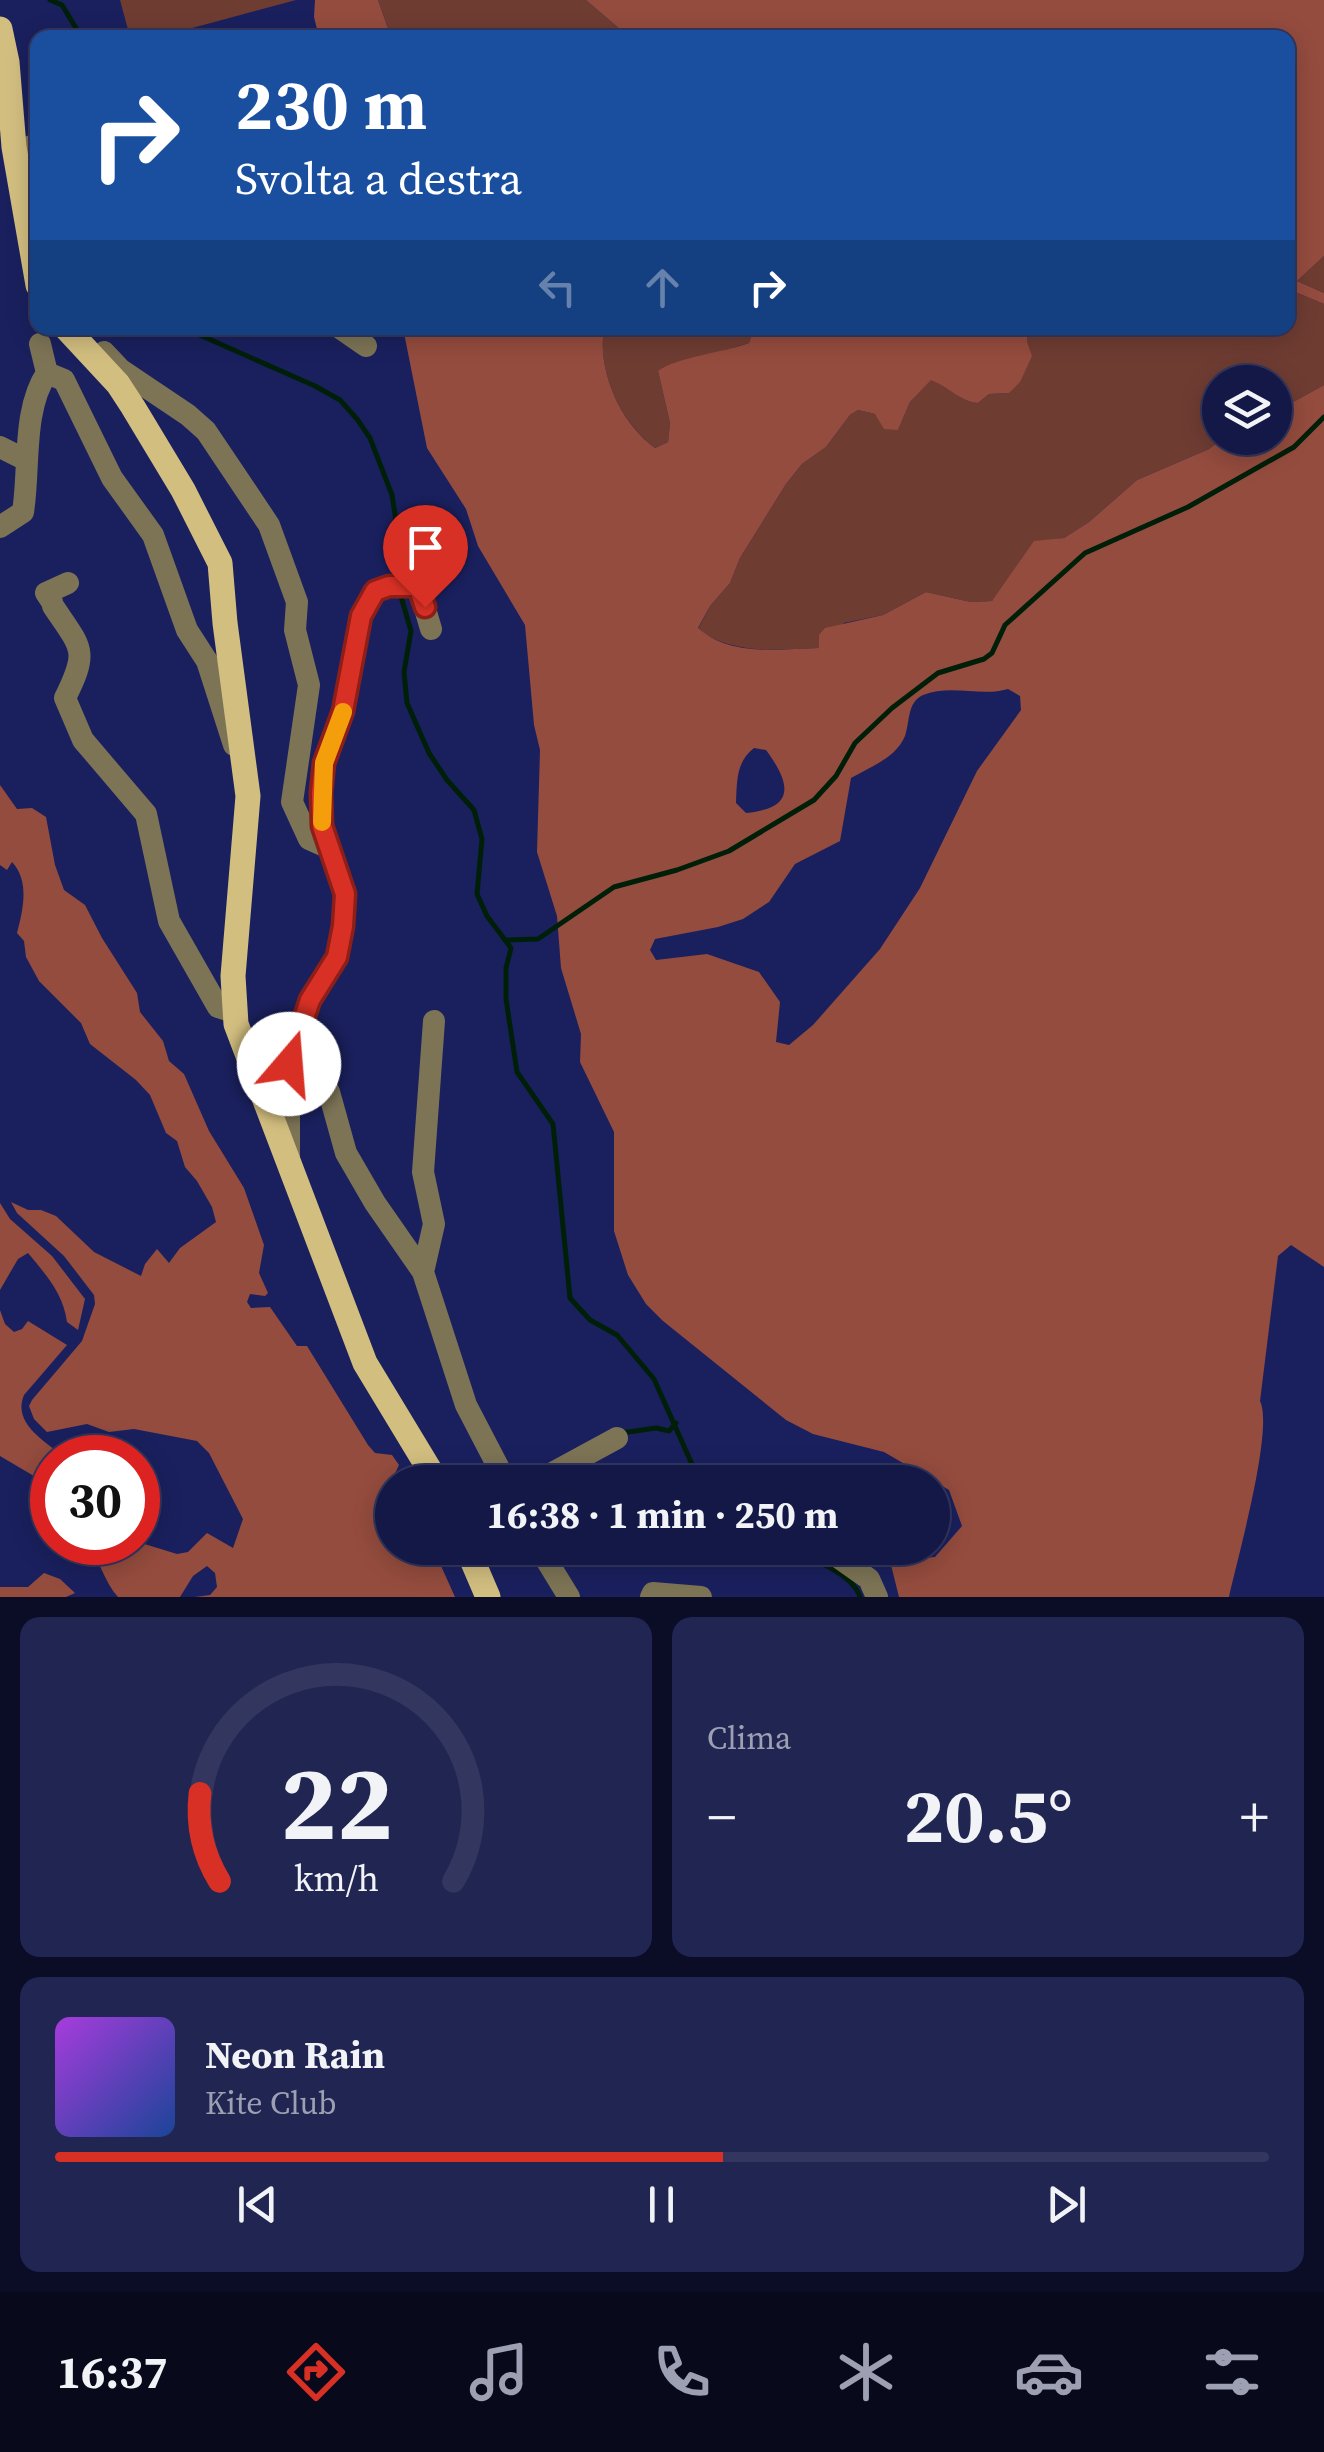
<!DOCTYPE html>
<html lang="it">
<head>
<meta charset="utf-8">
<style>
  :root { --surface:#141846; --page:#212551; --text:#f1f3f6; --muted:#9da0b3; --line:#33375f; --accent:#d93025 }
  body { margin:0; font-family:"Source Serif 4",serif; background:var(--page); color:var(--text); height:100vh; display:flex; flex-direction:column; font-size:38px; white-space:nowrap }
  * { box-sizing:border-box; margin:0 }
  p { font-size:32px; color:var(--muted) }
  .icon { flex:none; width:55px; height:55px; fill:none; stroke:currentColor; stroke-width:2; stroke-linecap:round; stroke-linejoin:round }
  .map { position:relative; height:1597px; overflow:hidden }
  .sheet { display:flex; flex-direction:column; gap:20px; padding:20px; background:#0b0d26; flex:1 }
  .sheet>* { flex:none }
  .top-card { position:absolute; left:30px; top:30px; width:1265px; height:305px; border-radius:20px; box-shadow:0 5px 25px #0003,0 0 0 2px var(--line); background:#1a4fa0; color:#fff; overflow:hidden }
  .fabs { position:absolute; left:1202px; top:365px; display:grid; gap:20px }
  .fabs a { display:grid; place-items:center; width:90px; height:90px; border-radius:50%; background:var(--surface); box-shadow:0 5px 25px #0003,0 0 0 2px var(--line); font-size:50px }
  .speed { position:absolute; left:30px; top:1435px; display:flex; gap:20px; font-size:50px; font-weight:700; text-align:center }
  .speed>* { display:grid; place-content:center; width:130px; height:130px; border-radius:50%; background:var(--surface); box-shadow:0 5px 25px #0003,0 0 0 2px var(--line); line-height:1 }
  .speed .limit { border:15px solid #d22; background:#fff; color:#111 }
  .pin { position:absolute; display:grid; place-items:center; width:85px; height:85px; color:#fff; margin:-102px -42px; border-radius:50% 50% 50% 0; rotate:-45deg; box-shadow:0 0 10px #0007 }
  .pin .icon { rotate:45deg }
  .me { position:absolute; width:110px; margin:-55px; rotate:18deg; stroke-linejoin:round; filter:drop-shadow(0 0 8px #0008) }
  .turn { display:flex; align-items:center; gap:35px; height:210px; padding:0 40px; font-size:45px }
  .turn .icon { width:130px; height:130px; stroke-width:2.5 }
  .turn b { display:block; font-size:70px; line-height:85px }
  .lanes { display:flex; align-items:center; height:95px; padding:0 40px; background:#0003; justify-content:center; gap:50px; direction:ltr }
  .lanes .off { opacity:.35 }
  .big { font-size:75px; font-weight:700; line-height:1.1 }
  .sheet .tile { flex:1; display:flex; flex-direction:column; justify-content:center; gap:15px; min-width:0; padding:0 35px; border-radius:20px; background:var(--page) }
  .sheet .dial { align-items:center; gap:0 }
  .dial svg { height:260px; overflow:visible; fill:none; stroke:var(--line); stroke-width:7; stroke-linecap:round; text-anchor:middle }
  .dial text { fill:var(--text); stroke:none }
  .song { display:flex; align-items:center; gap:30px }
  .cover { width:120px; height:120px; border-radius:15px; background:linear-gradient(135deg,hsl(280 70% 55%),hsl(220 70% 35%)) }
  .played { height:10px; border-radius:5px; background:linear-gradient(90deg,var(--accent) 55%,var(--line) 55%) }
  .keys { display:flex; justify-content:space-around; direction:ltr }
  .heat { display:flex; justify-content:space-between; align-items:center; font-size:55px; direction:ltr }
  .sheet .tiles { flex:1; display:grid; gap:20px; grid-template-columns:1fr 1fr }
  .tile:last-child { grid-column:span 2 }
  .trip { position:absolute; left:375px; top:1465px; width:575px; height:100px; border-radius:50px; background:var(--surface); box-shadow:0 5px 25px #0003,0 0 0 2px var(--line); font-weight:700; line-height:100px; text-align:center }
  .dock { display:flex; height:160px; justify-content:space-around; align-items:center; background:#080a1c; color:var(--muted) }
  .dock .icon { width:70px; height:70px }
  .dock .current { color:var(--accent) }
  .dock b { font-size:45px; color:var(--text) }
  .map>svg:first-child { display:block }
</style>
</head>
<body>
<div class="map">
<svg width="1324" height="1597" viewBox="0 0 1324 1597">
  <rect width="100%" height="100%" fill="#1a205e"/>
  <path fill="#6f3c32" d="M120 0H296L159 37H130Z
    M378 0H586L629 37H391Z
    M1324 256V293L1297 281Z
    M1288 289 1324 304V385L1275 412V382H1220V438H1223L1209 449 1137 480 1089 522 1064 538 1046 541 992 601 971 602 926 592 883 615 844 623 820 648C777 649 734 656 698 629L710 606 730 583 740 558 786 484 802 464 826 447 850 415 858 410 875 414 898 430 910 402 931 379C946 386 962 402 978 403L989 394 1009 393 1027 342V328H1288Z
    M604 328H754L749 343 658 371 670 423 668 442 655 448C620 421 597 372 604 328Z"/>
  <path fill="#944c3e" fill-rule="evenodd" d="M315 0H378L391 37H319L314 17Z
    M586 0H1324V256L1297 281 1324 293V304L1288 289V38L629 37Z
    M403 328H604C597 371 620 422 655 448L668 442 670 423 658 371C677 357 722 353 749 343L754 328H1027V342L1032 356 1020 382 1009 393 989 394 978 403C961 402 947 386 931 380L910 402 898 430 884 429 875 414 858 410 850 415 826 447 802 464 786 484 740 558 730 583 710 606 698 628C731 657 778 649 819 648V635L825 628 883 615 926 592 971 602 992 601 1034 541 1064 538 1089 522 1137 480 1209 449 1223 438H1275V412L1324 385V1267L1291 1245 1278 1256 1260 1401C1274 1429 1237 1560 1229 1597H899L890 1561 935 1557 962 1526 949 1490 884 1452 813 1434 786 1420 663 1321 646 1304 628 1275 614 1231V1132L580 1062 581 1034 561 968 557 916 537 852 540 750 534 725 525 625 478 546 466 509 427 448ZM1008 689 1020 696 1021 710 977 771 920 888 880 949 813 1025 789 1045 776 1042 780 1002 759 972 707 954 656 960 650 950 655 939 718 927 743 919 769 902 795 864 840 841 851 778C870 767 896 758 905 736 910 722 907 702 923 695 950 684 982 697 1008 689ZM754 748 766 750C791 784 796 808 746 813L736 803C737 781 736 762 754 748Z
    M0 785 17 809 32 808 46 817 55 865 64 890 85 905 102 938 137 993 140 1012 163 1041 169 1061 184 1074 209 1131 244 1188 264 1245 259 1273 268 1293 265 1296 250 1294 247 1302 251 1308 270 1307 297 1346H307L368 1445 375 1453 392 1455 399 1465 389 1486 392 1503V1548H433L455 1597H195L210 1595 217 1587 215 1573 207 1566 193 1576 180 1597H118C104 1582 100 1559 86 1543L138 1542 177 1554 188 1552 207 1533 233 1548 243 1519 209 1453 197 1441 134 1429 109 1432 87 1424 47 1432 34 1419 29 1406 32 1400 82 1341 95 1304 94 1295 64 1256 17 1213 11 1202 28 1210H41L56 1216 94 1252 141 1276 145 1264 157 1249 169 1263 180 1248 216 1222 212 1207 197 1181 185 1167 177 1141 166 1133 150 1095 136 1080 90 1044 81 1023 39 981 26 957 24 941 17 933C23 910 30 881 12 862L7 870 0 865Z
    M0 1203 10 1219 52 1256 85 1299 78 1330 67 1322C63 1293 46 1275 28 1253L18 1259 0 1290Z
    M0 1310 5 1324 14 1332 22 1329 28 1321 67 1345 24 1395C12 1424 45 1441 64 1457L52 1458V1494H42L39 1479 0 1456Z
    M44 1573 60 1579 75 1593 66 1597H0V1587H28Z"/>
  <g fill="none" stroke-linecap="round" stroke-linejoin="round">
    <path stroke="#001f09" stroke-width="5" d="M50 0 62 5 82 38
      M184 328 315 386 340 400 357 419 370 438 392 495 402 559 401 577
      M400 593 411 631 404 672 407 703 429 753 447 780 474 810 482 839 477 894 487 916 511 948 506 968V999L517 1072 553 1124 570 1298 590 1320 617 1335 654 1379 695 1471 705 1482
      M507 940 538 939 614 887 677 870 729 851 814 800 836 776 855 743 892 708 938 673 984 659 992 653 1005 625 1085 553 1188 507 1294 447 1324 417
      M621 1433 656 1428 669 1431 676 1423
      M785 1548C807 1556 853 1573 860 1597"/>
    <path stroke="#7d7456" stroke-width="22" d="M16 153 38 143
      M340 328 366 346
      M104 352 121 370 188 415 206 431 269 525 297 602 295 630 309 685 292 802 309 839 329 848
      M47 373 64 380 112 478 153 535 187 630 207 661 234 745
      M0 447 24 459
      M0 527 23 512C30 469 22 410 47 373L40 344
      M52 602 46 593 68 583
      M53 606C82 649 89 650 65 698L83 740 146 814 169 921 218 1007 234 1012
      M296 1042 312 1055 329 1092 346 1153 375 1203 423 1272 466 1405 506 1482
      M289 1157V1064L310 1000 337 957 343 925 345 894 322 826 321 793 324 763 343 711 361 616 375 591 389 586 418 585 431 629
      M423 1272 434 1224 423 1172 434 1021
      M536 1482 617 1438
      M539 1548 569 1597
      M825 1548 869 1579 877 1597
      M651 1597 653 1593 701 1597"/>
    <path stroke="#d2be7f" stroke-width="25" d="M0 29 7 62 14 147 38 285
      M66 328 118 384 133 407 183 490 220 563 225 623 248 796 233 976 236 1024 365 1363 437 1482
      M467 1548 488 1597"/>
  </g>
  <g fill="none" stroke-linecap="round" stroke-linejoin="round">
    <defs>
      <path id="route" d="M289 1064 310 1000 337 957 343 926 345 894 322 826 321 793 324 763 343 711 361 616 375 591 389 586H418L425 607"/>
    </defs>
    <use href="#route" stroke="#8d1f18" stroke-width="25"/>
    <use href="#route" stroke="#d93025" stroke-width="18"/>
    <path stroke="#f59e0b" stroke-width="18" d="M322 822 324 763 343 712"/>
  </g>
</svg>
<div class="fabs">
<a><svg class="icon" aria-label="layers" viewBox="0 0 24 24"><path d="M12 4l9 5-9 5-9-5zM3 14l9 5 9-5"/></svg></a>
</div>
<div class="speed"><div class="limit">30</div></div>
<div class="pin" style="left:425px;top:607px;background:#d93025"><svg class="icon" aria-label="arrive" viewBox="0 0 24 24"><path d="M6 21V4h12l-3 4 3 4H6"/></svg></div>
<svg class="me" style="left:289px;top:1064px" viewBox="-20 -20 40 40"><circle r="19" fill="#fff"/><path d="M0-13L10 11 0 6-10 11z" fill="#d93025"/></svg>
<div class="trip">16:38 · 1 min · 250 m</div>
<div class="top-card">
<div class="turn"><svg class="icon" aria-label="right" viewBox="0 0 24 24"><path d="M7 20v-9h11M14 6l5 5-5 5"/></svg><div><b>230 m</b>Svolta a destra</div></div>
<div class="lanes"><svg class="icon off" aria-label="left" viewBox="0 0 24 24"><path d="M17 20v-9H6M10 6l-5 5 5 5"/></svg><svg class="icon off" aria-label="ahead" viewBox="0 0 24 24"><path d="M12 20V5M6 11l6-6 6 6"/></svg><svg class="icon" aria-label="right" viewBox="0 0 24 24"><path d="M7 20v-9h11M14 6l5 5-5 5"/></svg></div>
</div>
</div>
<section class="sheet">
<div class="tiles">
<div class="tile dial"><svg viewBox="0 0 100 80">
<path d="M14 69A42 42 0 1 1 86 69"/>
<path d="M14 69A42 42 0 0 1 8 42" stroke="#d93025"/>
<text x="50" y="56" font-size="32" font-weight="700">22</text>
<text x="50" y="72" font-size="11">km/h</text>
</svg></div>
<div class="tile"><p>Clima</p>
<div class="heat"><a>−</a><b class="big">20.5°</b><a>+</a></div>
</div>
<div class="tile">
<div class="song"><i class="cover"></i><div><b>Neon Rain</b><p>Kite Club</p></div></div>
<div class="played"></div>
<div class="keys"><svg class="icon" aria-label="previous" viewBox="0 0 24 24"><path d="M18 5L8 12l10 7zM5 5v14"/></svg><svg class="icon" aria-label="pause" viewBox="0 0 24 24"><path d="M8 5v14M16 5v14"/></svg><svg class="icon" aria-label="next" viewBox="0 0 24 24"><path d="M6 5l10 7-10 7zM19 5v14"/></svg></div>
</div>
</div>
</section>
<nav class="dock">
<b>16:37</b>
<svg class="icon current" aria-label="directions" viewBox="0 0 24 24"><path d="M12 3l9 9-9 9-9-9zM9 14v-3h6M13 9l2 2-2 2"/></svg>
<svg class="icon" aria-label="music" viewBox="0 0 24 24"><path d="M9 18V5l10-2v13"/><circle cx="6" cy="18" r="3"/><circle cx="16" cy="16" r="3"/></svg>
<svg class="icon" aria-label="phone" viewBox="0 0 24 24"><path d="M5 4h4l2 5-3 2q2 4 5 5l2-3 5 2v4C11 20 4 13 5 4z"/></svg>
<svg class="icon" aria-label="climate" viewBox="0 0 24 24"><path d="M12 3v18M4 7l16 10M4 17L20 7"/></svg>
<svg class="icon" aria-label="car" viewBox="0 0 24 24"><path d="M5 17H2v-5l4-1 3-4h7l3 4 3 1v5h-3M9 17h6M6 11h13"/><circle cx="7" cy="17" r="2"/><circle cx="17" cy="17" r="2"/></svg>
<svg class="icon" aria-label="filters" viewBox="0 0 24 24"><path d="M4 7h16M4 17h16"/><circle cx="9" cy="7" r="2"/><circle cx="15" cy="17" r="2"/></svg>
</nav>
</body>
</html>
